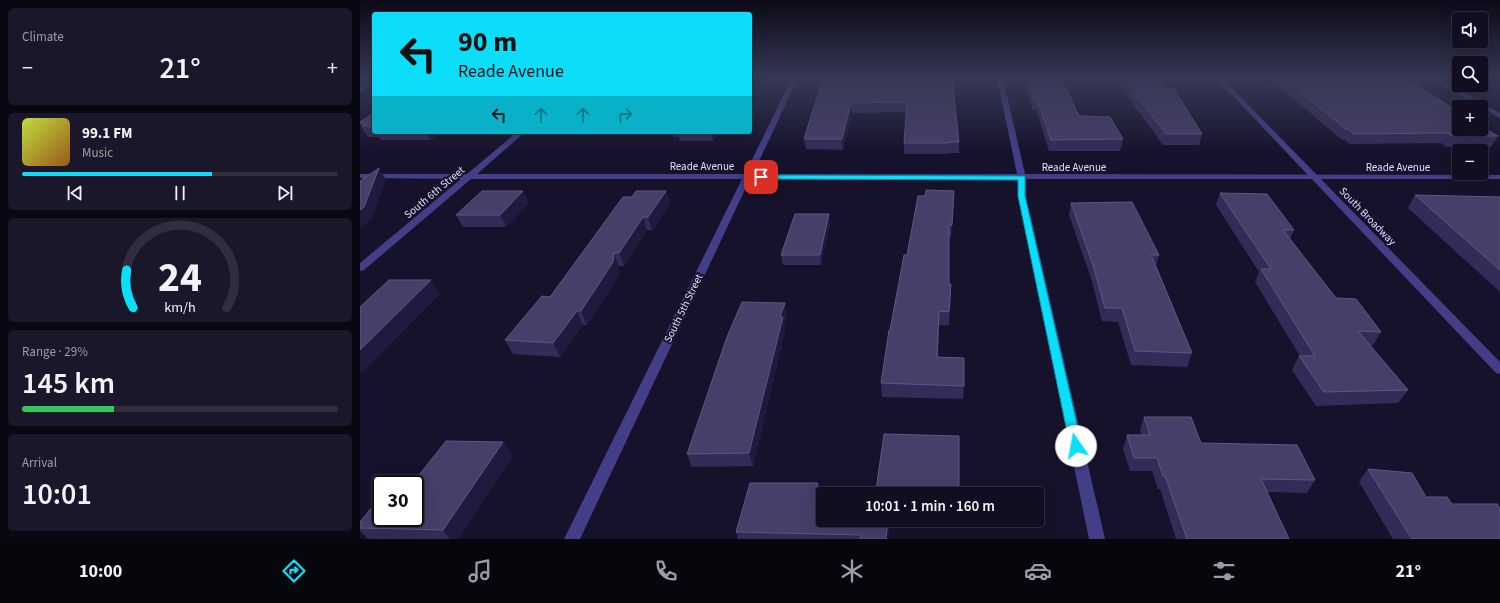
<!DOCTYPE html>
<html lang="en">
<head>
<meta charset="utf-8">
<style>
  :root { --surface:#100e20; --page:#191729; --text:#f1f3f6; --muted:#9c9ca5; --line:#302e3e; --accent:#0cdefa }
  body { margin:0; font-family:"Source Sans 3",sans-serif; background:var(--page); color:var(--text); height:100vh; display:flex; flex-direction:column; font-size:15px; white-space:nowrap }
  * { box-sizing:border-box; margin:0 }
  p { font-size:13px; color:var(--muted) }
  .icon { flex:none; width:22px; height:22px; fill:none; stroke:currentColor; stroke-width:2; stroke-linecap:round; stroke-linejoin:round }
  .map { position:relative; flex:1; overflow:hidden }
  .drawer { display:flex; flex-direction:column; gap:8px; padding:8px; background:#090812; width:360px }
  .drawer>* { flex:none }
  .hud { position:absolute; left:12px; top:12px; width:380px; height:122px; border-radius:4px; box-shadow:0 4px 16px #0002,0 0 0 1px var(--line); background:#0cdefa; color:#111; overflow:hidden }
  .fabs { position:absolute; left:1092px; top:12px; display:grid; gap:8px }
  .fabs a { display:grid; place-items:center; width:36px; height:36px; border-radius:4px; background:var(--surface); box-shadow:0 4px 16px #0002,0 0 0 1px var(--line); font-size:20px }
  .speed { position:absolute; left:12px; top:475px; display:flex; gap:8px; font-size:20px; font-weight:700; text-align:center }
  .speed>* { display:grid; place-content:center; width:52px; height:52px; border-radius:50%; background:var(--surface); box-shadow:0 4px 16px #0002,0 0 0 1px var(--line); line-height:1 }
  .speed .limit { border:2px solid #111; border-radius:6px; background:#fff; color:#111 }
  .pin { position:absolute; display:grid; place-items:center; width:34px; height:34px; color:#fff; margin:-17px; border-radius:8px; box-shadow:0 2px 6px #0006 }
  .me { position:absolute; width:44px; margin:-22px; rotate:348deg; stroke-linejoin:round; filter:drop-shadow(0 0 3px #0008) }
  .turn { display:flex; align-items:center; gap:14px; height:84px; padding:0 20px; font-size:18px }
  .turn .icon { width:52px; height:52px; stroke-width:2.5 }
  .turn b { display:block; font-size:28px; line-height:34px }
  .lanes { display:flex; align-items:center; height:38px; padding:0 20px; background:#0003; justify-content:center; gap:20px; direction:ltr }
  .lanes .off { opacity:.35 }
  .big { font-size:30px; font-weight:600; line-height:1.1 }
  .drawer .tile { flex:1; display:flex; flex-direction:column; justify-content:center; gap:6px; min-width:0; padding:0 14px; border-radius:6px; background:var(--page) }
  .drawer .dial { align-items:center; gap:0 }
  .dial svg { height:104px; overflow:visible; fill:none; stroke:var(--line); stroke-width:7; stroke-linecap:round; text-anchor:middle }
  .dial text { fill:var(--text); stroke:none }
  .song { display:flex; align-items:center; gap:12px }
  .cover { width:48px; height:48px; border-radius:6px; background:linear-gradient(135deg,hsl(70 70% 55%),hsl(30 70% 35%)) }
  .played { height:4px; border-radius:2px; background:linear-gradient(90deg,var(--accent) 60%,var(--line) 60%) }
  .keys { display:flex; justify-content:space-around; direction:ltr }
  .heat { display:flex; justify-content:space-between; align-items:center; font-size:22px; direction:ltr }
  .charge { height:6px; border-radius:3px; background:linear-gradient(90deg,#34c759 29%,var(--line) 0) }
  .trip { position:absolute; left:456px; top:487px; width:228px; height:40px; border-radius:4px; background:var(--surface); box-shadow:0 4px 16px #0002,0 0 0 1px var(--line); font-weight:600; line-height:40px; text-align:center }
  .dock { display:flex; height:64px; justify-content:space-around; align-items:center; background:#06060d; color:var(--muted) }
  .dock .icon { width:28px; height:28px }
  .dock .current { color:var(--accent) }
  .dock b { font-size:18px; color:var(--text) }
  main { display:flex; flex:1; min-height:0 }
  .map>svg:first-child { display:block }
</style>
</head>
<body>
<main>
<section class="drawer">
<div class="tile"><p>Climate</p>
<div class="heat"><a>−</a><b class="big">21°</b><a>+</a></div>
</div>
<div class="tile">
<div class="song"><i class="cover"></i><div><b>99.1 FM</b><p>Music</p></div></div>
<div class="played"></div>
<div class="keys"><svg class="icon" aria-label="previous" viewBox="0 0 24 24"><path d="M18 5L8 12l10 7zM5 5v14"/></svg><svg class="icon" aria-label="pause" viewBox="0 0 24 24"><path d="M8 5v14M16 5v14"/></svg><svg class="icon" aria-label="next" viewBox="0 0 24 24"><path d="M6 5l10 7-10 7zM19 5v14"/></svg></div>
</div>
<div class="tile dial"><svg viewBox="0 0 100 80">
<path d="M14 69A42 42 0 1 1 86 69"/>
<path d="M14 69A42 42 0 0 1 9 40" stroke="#0cdefa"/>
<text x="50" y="56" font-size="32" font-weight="700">24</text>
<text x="50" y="72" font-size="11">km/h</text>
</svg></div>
<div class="tile"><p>Range · 29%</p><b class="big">145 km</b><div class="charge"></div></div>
<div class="tile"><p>Arrival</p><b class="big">10:01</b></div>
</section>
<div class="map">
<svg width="1140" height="539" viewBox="0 0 1140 539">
  <rect width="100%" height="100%" fill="#16122b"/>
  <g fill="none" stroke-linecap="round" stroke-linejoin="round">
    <path fill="#423e88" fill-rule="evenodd" d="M432 78H438L393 174H657L637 78H643L665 174 1140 175V179H666V196L745 539H729L658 196V179H390L220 539H204L382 179H111L4 270 0 271V263L101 179 0 178V174H107L157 132H165L117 174H385Z
      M1071 78H1078L1140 113V118Z
      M14 80V84L0 91V87Z"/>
    <path fill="#423e88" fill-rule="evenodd" d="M856 78H862L1140 362V374L1136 373Z"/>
  </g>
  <path fill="#352b58" d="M463 78H594V96L599 142V153H589V154H544V143L546 112 492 113 483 150 446 149 444 139Z
    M662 78H701L719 116 763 139 760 151H689L676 110H673Z
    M757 78H793L807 89 842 134 839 145H803L756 81Z
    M909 78H1044L1138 136 1131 147H1086L1081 143 989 144 985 140H982Z
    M14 113V132H82L70 140H21L19 137H8L6 133H5L0 124V122Z
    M313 132H358L353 141H320L319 137H314Z
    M306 191 310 203 292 230H287L264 266H259V275L227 325H223L200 357 153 354 145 340 190 297 272 197Z
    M594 191 591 237H589V284H591L589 325H579L578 357 604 386 603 399 522 397 521 383 530 330 547 255 565 196Z
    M860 193 934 230 930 239 976 298 1021 332 1013 345H1010L1048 390 1038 403 956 406 932 370 939 356H940L895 282 899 272 856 205Z
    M1055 195 1140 197V292L1048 208Z
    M169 203 146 227H103L96 215Z
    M711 203 799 255 796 265 832 353 827 367 771 365 758 322 742 321 731 278 709 215Z
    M470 224 461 265H423L421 255Z
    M427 316 424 325 425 331 393 466 332 467 327 454Z
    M784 417 841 443 955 480 947 493 907 492 929 539H816L800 489H798L792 471H770L763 449 767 435H781L780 430Z
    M599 436V494H517L516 490Z
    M143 442 153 456 98 539H8L0 531V528L21 518Z
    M1008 469 1066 497 1092 504 1140 539H1033L999 482Z
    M461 496 460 501 463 520H530L528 539H378L376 532Z"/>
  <path fill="#21193e" d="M491 103 492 113 483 150 482 139Z
    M66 132H82L70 140Z
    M351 132H358L353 141Z
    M19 168 26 180 12 219 0 228V210Z
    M163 191 169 203 146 227 140 215Z
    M306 191 310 203 292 230 288 217Z
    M594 191V203L591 237 592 225Z
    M469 214 470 224 461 265 460 255Z
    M283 217 287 230 264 266 259 253Z
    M254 253 259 266V275L227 325 221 311Z
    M71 280 80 294 2 373 0 371V350Z
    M591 284V298L589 325V312Z
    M425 303 427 316 424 325 425 331 393 466 389 453 420 317Z
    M217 311 223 325 200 357 193 343Z
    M143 442 153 456 98 539H90L83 530Z
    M458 483 461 496 458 514 455 501Z
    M528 520H530L528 539H526Z"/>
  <path fill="#473e69" stroke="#5f5781" d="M463 78H594V87H593L599 142H589V143H544L547 102 491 103 482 139H444Z
    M667 78H701L719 116 750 117 763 139 691 140 677 99H674Z
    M763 78H793L794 79H800L807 89H814L842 134H806Z
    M923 78H1044L1099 112V129H1121V126L1138 136H1092L1087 133 994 134 989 130H987Z
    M14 113V126H2L7 123H0V122Z
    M19 168 4 207 0 210V181Z
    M566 190 594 191 592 225H589V284H591L589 312 579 311 577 357 604 358V386L521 383 529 330H530L544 255H547L558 196H565Z
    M122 191H163L140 215H96Z
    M276 191H306L288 217H283L259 253H254L253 262 221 311H217L193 343 145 340 182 296 190 297 263 197H272Z
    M860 193 907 194 934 230H923L976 298 996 299 1021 332 998 331 1048 390 964 392 939 356H955L901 269H911Z
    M1055 195 1140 197V270Z
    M772 202 799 255H791L832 353 775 351 762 308H745L733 265 711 203Z
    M435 214H469L460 255H421Z
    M29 280H71L0 350V307Z
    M382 302 425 303 420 317H423L389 453 327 454 367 337Z
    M784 417H831L841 443 937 445 955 480 901 479 929 539H827L805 476H803L797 458H774L767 435H790Z
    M524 434 599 436V494L516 490Z
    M86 441 143 442 83 530 0 528V522L21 496V518H55V484H52Z
    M1008 469 1052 473 1066 497H1087L1092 504H1137L1140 508V539H1052Z
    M390 483H458L455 501H463V520H528L526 539H500L501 535 376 532Z"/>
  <linearGradient id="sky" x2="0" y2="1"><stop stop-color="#0c0a18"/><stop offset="0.51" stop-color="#363955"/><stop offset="1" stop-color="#363955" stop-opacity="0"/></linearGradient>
  <rect width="1140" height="153" fill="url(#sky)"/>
  <path fill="#0cdefa" stroke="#0890a2" d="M401 175 665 176V196L722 446 720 449 716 451 712 449 710 446 658 196V180L398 179V176Z"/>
  <g text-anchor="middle" stroke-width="4" stroke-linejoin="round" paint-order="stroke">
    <g font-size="11" fill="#e0dcfe" stroke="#16122b">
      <text x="342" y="170">Reade Avenue</text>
      <text x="714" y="171">Reade Avenue</text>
      <text x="1038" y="171">Reade Avenue</text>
      <text transform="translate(74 192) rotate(-40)" y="4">South 6th Street</text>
      <text transform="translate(1008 216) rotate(46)" y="4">South Broadway</text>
      <text transform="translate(323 308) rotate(-64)" y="4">South 5th Street</text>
    </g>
  </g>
</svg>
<div class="fabs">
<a><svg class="icon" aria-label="sound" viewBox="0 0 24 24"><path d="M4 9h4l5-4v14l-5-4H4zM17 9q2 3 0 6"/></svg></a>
<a><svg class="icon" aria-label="search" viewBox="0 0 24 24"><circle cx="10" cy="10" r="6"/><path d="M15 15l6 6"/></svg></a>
<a>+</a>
<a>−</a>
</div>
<div class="speed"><div class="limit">30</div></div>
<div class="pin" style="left:401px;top:177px;background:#d93025"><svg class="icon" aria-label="arrive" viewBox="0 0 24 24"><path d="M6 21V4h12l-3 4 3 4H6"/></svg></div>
<svg class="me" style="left:716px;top:446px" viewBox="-20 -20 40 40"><circle r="19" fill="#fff"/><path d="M0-13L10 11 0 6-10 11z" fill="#0cdefa"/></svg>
<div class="trip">10:01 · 1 min · 160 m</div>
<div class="hud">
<div class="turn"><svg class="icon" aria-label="left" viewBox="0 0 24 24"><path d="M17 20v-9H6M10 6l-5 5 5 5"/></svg><div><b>90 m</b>Reade Avenue</div></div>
<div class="lanes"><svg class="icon" aria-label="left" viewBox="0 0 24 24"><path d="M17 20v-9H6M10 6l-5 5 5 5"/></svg><svg class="icon off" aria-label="ahead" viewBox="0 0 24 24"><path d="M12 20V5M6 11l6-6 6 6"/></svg><svg class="icon off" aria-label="ahead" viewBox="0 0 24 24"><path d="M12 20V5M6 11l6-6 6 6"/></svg><svg class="icon off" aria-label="right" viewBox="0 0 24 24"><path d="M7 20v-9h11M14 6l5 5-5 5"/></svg></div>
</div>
</div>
</main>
<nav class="dock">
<b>10:00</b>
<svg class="icon current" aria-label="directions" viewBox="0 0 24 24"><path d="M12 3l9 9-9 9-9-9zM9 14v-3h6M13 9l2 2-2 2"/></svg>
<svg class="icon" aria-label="music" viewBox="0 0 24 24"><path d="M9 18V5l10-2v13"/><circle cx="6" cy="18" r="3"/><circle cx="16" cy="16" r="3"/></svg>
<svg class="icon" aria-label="phone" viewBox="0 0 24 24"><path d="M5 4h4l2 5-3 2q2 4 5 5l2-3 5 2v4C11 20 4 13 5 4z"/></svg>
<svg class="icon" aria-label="climate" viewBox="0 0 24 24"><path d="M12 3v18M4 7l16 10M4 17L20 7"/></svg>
<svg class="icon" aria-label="car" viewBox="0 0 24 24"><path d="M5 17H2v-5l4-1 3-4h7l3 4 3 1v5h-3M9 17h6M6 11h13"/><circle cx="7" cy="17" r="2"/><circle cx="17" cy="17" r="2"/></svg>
<svg class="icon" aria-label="filters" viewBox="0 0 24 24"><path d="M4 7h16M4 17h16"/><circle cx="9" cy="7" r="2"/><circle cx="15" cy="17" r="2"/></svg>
<b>21°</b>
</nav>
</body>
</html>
